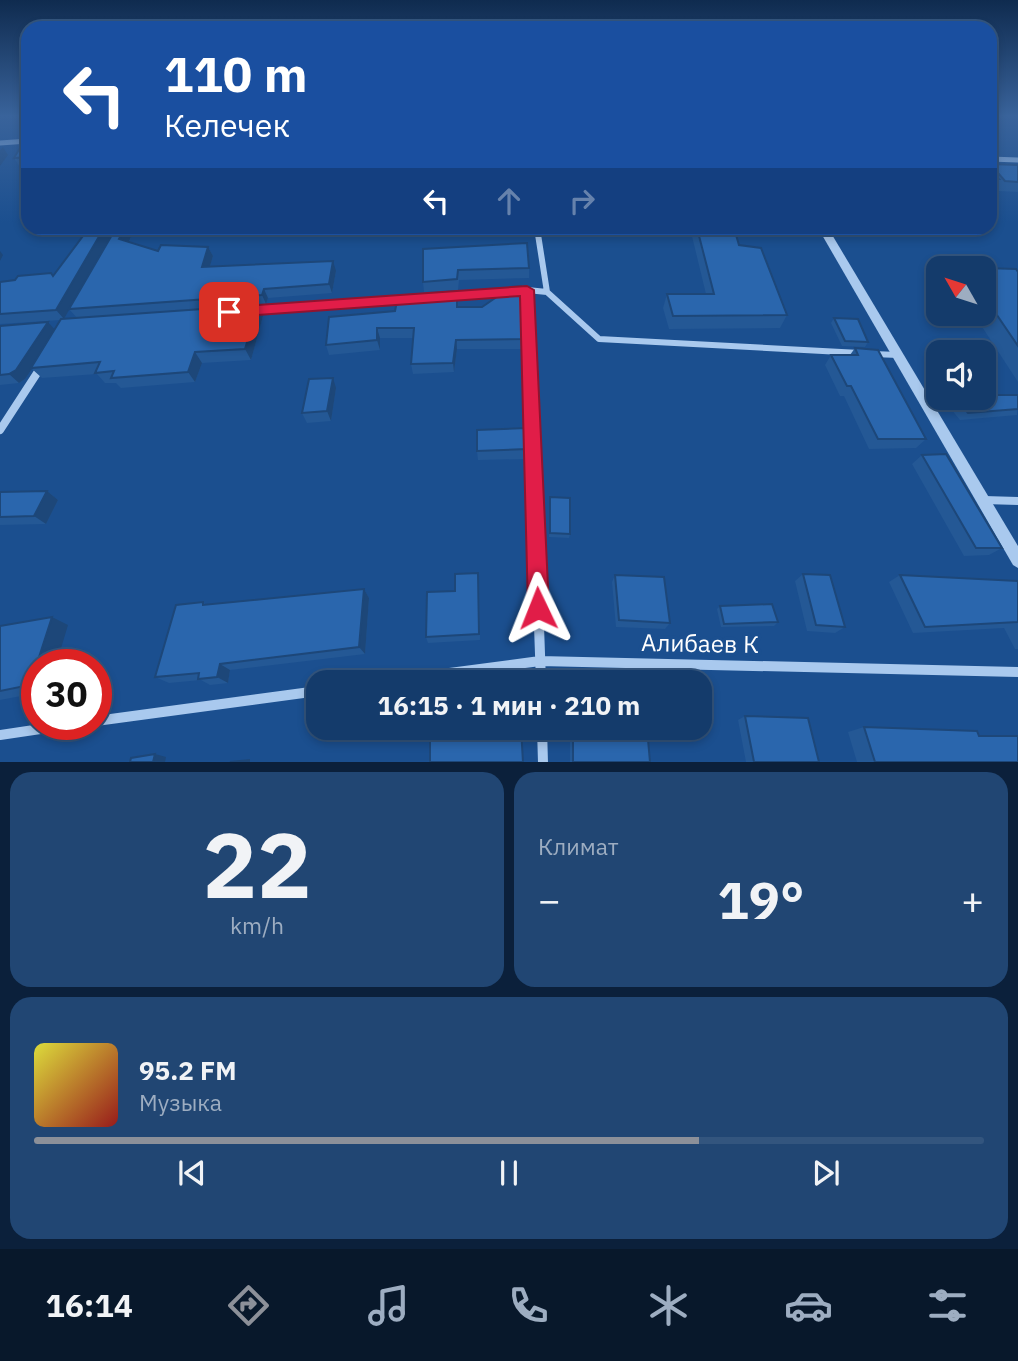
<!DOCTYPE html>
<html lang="ru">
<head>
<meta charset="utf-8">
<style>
  :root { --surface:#143b6b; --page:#214673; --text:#f1f3f6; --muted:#9dadc1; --line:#33557e; --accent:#8c9099 }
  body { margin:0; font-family:"IBM Plex Sans",sans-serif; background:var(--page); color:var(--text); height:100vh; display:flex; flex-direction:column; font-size:26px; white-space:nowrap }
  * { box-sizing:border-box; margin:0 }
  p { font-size:23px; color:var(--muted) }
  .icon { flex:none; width:38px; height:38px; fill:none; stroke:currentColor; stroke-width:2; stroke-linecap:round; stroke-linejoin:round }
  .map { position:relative; height:762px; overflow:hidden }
  .details { display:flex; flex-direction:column; gap:10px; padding:10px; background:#0b203b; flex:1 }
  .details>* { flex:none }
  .top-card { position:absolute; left:21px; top:21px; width:976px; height:214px; border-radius:21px; box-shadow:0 4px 10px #0003,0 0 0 2px var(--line); background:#1a4fa0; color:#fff; overflow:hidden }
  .needle { width:46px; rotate:309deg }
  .fabs { position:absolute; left:926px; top:256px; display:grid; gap:14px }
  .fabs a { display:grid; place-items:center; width:70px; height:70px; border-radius:14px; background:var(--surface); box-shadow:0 4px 10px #0003,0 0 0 2px var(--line); font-size:35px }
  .speed { position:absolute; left:21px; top:649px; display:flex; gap:14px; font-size:35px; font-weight:700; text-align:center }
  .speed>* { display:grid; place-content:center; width:91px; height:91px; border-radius:50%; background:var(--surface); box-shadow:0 4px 10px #0003,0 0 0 2px var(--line); line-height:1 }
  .speed .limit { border:10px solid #d22; background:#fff; color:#111 }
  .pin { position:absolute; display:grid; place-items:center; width:60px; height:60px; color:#fff; margin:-30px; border-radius:14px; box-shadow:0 4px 10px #0006 }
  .me { position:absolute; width:77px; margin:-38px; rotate:358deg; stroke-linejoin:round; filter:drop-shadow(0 0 5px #0008) }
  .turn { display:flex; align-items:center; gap:24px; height:147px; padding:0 28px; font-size:32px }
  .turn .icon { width:91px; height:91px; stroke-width:2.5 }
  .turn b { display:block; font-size:49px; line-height:60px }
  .lanes { display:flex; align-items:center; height:66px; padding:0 28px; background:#0003; justify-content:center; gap:35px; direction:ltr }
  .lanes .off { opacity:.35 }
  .big { font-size:52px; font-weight:800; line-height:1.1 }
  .details .widget { flex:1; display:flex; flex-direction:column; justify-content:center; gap:10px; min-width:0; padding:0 24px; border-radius:21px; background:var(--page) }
  .details .dial { align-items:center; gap:0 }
  .dial b { font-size:91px; line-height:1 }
  .song { display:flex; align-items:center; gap:21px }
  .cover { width:84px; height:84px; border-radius:10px; background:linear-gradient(135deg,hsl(60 70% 55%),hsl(0 70% 35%)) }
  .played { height:7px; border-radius:4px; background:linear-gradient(90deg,var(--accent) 70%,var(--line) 70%) }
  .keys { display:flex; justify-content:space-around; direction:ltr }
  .heat { display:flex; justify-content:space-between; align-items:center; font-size:38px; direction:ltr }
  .details .tiles { flex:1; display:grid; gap:10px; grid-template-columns:1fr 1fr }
  .widget:last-child { grid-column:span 2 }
  .trip { position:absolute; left:306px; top:670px; width:406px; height:70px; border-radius:21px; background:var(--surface); box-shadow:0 4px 10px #0003,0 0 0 2px var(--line); font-weight:800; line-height:70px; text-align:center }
  .tabs { display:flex; height:112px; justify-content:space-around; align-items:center; background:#08182b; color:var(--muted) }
  .tabs .icon { width:49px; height:49px }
  .tabs .active { color:var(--accent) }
  .tabs b { font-size:32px; color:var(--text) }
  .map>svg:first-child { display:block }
</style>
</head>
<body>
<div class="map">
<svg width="1018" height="763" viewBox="0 0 1018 763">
  <rect width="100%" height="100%" fill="#1b4f8f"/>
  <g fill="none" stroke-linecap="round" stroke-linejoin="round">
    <path stroke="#a9c9ee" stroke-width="5" d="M0 143 28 141
      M990 159 1018 160"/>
    <path stroke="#a9c9ee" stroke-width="6" d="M537 228 547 292 599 339 860 353
      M527 290 530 368
      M451 296 527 290 547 292
      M252 311 432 297
      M872 354 899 355
      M40 368 41 366"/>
    <path stroke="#a9c9ee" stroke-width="8" d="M530 367 536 543
      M0 430 41 367
      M984 500 1018 501"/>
    <path stroke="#a9c9ee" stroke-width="10" d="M536 542 541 682
      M381 682 540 661 1018 672
      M96 721 318 691
      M542 728 543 763
      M0 735 74 724"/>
    <path fill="#a9c9ee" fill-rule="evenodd" d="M818 228H828L1018 546V568L1013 565Z"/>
  </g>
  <path fill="#245895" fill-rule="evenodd" d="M28 134V166L20 167 14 158Z
    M990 164 1018 165V192L998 191 993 186 990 189Z
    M115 228 70 308 116 228H135L129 242 158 251 208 247 213 256 210 266 336 271 332 293 268 298 266 304 258 305 263 316 251 360 202 363 195 382 121 388 116 383H105L97 374 42 378 32 369 25 379 19 383 0 385V326L48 322 54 330 61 320 0 324V282L53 276ZM69 309 77 318 64 319Z
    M690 228H734L739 245 787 315 780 328 669 329 663 308 667 294H706Z
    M423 249 529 268V278L459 280 458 290 424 292 423 282Z
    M984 268 1018 272V382L973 313H984Z
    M457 291 458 307 523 339 522 349H457L454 372 413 374 411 364 413 338H380V350L329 355 326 345 395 311Z
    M834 318 868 342 865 347 842 346 831 323Z
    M855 348 926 439 916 448 869 449 844 396H840L825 365 831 355H850Z
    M336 388 331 421 307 423 302 413Z
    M1018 395 1017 415 960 420 946 403 952 397H984Z
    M527 449V459L478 460 477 451Z
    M922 455 1002 548 989 555 964 556 912 464Z
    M47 491 58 500 46 524 0 525V492Z
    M550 502 570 534 569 538 549 537Z
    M803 574 845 627 835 633 807 631 795 581Z
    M615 575 670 623 665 629 616 627 612 582Z
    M900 575 1018 581V649H1015L1004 628 913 633 889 582Z
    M479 580 480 640 428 643 426 637 455 591Z
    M364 589 369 598 365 654 230 670 228 683 210 685 201 680 169 683 155 677 203 602 206 605Z
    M720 606 778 622 774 626 721 627 717 609Z
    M68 625 37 665V693L0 700V626Z
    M745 716 819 762H746L738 720Z
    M864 727 979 736 1018 762H857L848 732Z
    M570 728H647L650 762H570Z"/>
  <path fill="#1d4779" d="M3 147 8 155 0 166V150Z
    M104 228H115L64 319 56 310Z
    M125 228H135L126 248 119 239Z
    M208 247 213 256 207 276 202 267Z
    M0 251 3 255 0 261Z
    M333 261 336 271 332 293 329 284Z
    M264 289 268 298 266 304 262 295Z
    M258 305 263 316 251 360 245 349Z
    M48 322 56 331 31 368 32 369 25 379 19 383 9 374Z
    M377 328 380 338V350L377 340Z
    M456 340 457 349 454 372 453 363Z
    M195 352 202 363 195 382 188 372Z
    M333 378 336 388 331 421 327 411Z
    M47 491 58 500 46 524 34 516Z
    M364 589 369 598 365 654 359 647Z
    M52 617 68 625 56 665H37V687L30 685Z
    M220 664 230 670 228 683 217 677Z
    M155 754 166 757 165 762H153Z"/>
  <path fill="#2a66ad" stroke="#1d4779" stroke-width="2" d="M28 134V157L14 158Z
    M990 164 1018 165V182L1005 181Z
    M990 171 999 179H990Z
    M89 228H104L56 310 0 314V282L15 280 18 276 51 273 53 276Z
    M116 228H125L119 239 158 251 161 245 208 247 202 267 333 261 329 284 264 289 262 295 69 309Z
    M697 228H734L739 245 761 248 787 315 673 316 667 294H714Z
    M527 243 529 268 458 270 457 279 423 282V249Z
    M984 268 1016 269 1018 272V346L984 296Z
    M521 286 523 339 456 340 453 363 411 364 414 328H377V340L326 345 329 317 395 311 397 301H423V294L457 291V307H482L511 287Z
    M258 305 245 349 195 352 188 372 111 378 114 371 95 373 100 362 31 368 61 319Z
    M834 318 858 319 868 342 845 341Z
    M48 322 16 370 9 374 0 375V326Z
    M855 348 878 350 926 439H878L851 386H847L831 355H858Z
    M333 378 327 411 302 413 309 379Z
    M984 395H1018V409L968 413 955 397H984Z
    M526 428 527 449 477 451V430Z
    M946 454 1002 548H976L922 455Z
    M47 491 34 516 0 517V492Z
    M550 497 570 498V534L550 533Z
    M478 573 479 634 426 637 427 592 455 591V574Z
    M803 574 830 575 845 627 816 625Z
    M615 575 664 577 670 623 619 620Z
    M900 575 1018 581V622L925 627Z
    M364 589 359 647 220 664 217 677 198 679 199 673 155 677 176 605 203 602V605Z
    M772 604 778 622 724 624 720 606Z
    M52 617 30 685 0 691V626Z
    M745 716 808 718 819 762H754Z
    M864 727 977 731 979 736H1018V762H875Z
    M475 728H521L523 762H430V733L475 729Z
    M573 728H647L650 762H573Z
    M155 754 153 762H130L131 758Z
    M249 760V762H230Z"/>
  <linearGradient id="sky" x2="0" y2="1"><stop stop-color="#0f2b4f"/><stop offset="0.52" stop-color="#39639b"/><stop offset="1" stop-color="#39639b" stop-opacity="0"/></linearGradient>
  <rect width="1018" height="223" fill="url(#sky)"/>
  <path fill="#e11d48" stroke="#92132f" stroke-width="2" d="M527 286 534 290 549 608 546 615 538 618 531 615 528 608 520 296 229 317 222 312 229 307Z"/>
  <g text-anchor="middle" stroke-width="7" stroke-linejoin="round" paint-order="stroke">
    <g font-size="24" fill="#fff" stroke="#1b4f8f">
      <text transform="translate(700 644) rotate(1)" y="8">Алибаев К</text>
    </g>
  </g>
</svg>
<div class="fabs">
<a><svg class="needle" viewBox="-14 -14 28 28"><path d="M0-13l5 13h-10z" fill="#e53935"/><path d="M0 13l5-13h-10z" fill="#9dadc1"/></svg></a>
<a><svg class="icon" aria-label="sound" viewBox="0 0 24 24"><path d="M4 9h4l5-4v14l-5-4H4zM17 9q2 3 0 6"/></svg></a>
</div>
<div class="speed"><div class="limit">30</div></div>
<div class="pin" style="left:229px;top:312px;background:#d93025"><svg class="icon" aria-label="arrive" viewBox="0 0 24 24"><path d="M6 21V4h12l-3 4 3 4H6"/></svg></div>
<svg class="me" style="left:538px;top:608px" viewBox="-20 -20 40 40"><path d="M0-17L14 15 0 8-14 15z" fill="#e11d48" stroke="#fff" stroke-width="4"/></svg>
<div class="trip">16:15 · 1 мин · 210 m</div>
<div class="top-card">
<div class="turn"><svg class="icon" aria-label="left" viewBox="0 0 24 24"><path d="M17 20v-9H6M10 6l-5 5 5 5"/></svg><div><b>110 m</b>Келечек</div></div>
<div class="lanes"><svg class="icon" aria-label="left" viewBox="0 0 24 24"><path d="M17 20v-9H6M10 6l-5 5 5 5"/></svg><svg class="icon off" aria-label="ahead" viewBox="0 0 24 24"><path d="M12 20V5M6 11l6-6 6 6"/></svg><svg class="icon off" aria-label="right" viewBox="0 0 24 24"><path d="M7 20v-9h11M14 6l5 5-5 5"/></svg></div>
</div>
</div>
<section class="details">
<div class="tiles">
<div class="widget dial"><b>22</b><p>km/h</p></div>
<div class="widget"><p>Климат</p>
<div class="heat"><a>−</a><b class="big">19°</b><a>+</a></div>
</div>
<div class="widget">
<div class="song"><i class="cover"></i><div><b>95.2 FM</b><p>Музыка</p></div></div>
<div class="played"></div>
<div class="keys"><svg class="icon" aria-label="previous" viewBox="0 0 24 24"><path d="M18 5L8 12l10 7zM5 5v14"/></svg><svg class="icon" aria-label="pause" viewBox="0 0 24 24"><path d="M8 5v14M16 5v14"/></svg><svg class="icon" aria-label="next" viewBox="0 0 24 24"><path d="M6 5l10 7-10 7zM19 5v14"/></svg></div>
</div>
</div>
</section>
<nav class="tabs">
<b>16:14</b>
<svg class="icon active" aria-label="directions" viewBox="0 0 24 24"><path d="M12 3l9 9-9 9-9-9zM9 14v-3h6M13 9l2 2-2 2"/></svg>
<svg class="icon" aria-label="music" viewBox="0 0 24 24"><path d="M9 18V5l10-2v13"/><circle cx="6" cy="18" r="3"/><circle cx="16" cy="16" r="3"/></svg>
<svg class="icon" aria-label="phone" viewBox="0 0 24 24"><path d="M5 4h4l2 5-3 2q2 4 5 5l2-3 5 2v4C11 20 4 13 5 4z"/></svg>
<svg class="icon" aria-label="climate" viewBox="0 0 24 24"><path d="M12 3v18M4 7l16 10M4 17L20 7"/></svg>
<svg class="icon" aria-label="car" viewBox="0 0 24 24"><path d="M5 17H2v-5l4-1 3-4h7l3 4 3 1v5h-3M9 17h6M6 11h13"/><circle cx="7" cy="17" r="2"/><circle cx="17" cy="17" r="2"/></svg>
<svg class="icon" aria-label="filters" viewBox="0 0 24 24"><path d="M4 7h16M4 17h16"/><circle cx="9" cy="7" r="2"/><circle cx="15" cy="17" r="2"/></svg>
</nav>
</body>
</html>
